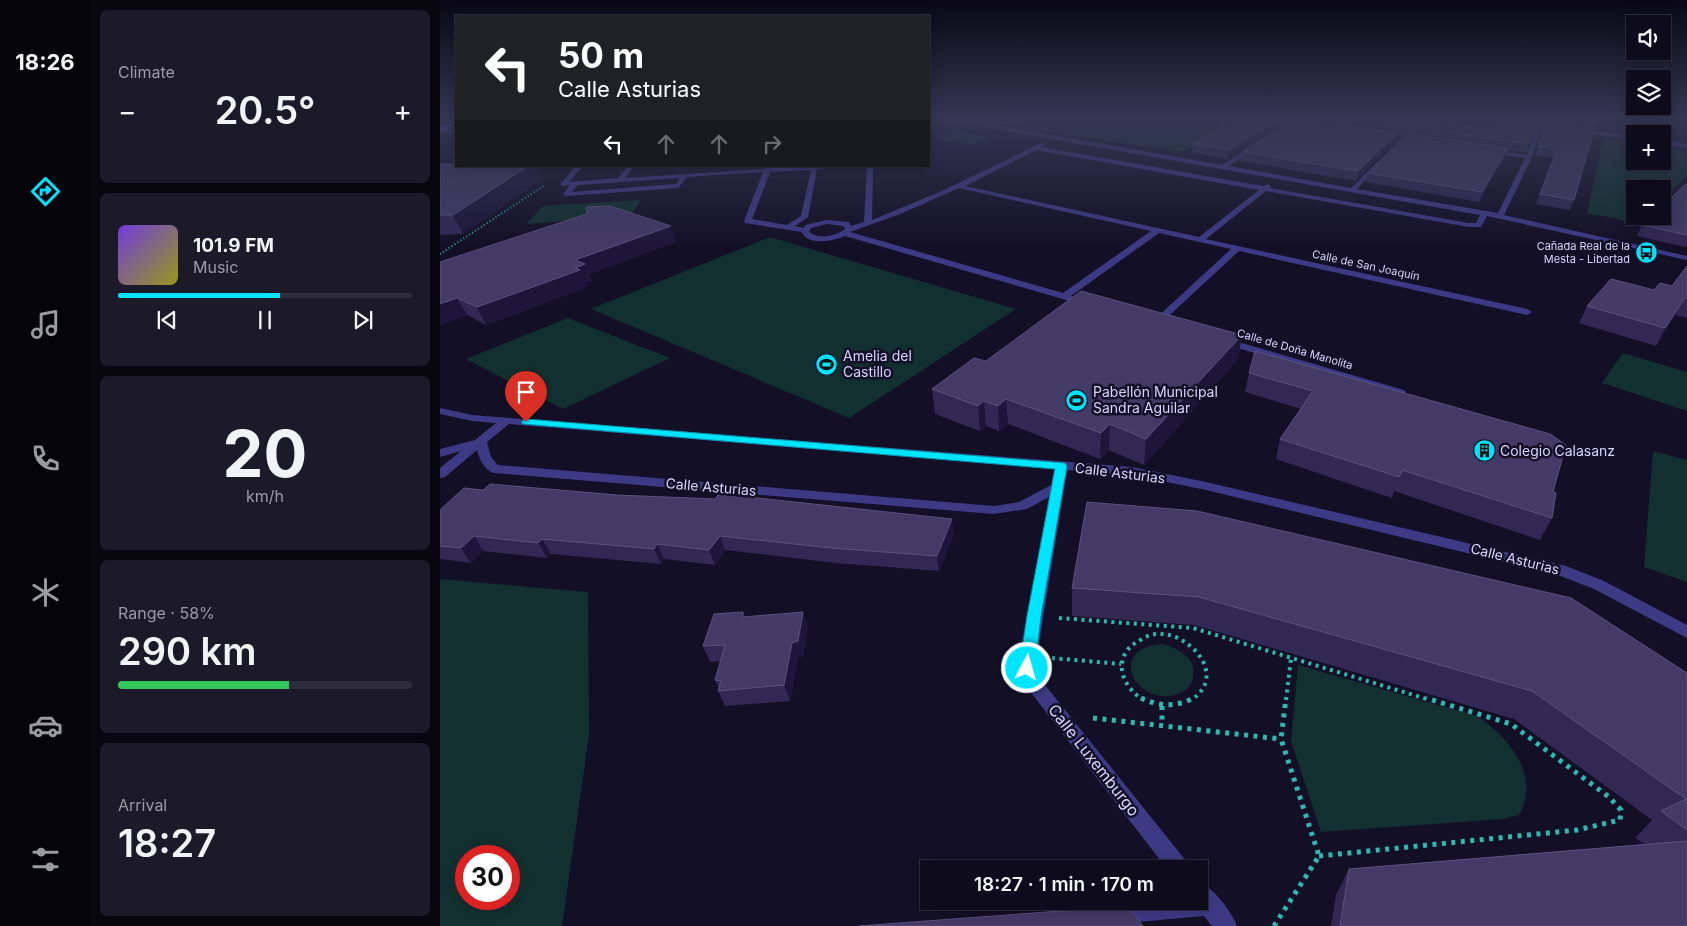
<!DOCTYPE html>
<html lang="en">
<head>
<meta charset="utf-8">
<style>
  :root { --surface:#0e0b1c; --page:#1c1929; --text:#f1f3f6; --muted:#9b9ba3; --line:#2e2b3b; --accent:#00e5ff }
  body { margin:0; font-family:Inter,sans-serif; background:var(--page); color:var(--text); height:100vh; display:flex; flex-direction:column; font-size:19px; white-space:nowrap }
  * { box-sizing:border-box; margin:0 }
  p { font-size:16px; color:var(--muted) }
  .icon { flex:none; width:28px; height:28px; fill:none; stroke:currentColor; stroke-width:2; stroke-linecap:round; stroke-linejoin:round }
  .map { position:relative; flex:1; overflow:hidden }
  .side { display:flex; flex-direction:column; gap:10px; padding:10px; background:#08060f; width:350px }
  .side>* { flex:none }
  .guide { position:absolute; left:15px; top:15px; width:475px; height:152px; border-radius:0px; box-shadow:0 2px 12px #0003,0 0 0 1px var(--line); background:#202124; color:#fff; overflow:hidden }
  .controls { position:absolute; left:1186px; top:15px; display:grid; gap:10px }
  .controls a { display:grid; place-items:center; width:45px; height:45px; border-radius:0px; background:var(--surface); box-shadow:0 2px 12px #0003,0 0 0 1px var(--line); font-size:25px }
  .speed { position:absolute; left:15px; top:845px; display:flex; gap:10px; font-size:25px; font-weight:700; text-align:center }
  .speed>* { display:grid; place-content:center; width:65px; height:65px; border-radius:50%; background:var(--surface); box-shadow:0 2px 12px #0003,0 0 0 1px var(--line); line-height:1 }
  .speed .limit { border:8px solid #d22; background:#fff; color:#111 }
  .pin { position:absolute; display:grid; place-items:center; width:42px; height:42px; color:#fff; margin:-51px -21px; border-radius:50% 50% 50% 0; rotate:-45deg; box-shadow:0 0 5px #0007 }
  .pin .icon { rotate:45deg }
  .me { position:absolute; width:55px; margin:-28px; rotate:6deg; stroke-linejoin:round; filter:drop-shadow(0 0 4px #0008) }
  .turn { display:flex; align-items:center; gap:18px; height:105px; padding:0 20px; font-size:22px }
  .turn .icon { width:65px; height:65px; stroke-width:2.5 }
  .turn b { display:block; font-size:35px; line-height:42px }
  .lanes { display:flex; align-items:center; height:48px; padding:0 20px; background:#0003; justify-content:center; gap:25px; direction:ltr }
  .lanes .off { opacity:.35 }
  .big { font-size:38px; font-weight:600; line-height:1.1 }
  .side .card { flex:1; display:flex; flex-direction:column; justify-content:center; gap:8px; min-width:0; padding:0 18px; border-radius:8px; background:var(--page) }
  .side .dial { align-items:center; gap:0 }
  .dial b { font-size:65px; line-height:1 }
  .song { display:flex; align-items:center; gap:15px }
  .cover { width:60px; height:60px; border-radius:8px; background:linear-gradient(135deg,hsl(260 70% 55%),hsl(60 70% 35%)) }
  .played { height:5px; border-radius:2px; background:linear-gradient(90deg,var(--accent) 55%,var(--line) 55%) }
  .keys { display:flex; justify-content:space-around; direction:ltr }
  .heat { display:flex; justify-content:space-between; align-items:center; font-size:28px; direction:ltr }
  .charge { height:8px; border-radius:4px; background:linear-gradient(90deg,#34c759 58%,var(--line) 0) }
  .trip { position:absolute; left:480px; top:860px; width:288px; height:50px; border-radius:0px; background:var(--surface); box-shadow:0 2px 12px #0003,0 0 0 1px var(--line); font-weight:600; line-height:50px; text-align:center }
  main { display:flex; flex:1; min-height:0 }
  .tabs { display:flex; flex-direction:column; width:90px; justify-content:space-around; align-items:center; background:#06040b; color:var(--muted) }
  .tabs .icon { width:35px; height:35px }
  .tabs .selected { color:var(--accent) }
  .tabs b { font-size:22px; color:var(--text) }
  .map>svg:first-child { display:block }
</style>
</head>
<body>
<main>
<nav class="tabs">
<b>18:26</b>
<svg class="icon selected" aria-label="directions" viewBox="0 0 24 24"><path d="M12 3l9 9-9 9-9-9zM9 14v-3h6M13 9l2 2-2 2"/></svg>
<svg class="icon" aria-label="music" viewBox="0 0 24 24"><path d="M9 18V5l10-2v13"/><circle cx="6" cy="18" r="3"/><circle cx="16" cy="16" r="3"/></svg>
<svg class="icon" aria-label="phone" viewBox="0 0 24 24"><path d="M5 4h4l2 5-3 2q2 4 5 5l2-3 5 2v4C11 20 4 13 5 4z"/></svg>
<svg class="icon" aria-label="climate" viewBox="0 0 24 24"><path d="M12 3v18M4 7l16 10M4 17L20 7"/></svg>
<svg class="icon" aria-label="car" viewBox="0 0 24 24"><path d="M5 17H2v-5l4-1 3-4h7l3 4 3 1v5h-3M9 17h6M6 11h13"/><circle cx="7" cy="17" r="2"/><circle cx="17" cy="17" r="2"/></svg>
<svg class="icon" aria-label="filters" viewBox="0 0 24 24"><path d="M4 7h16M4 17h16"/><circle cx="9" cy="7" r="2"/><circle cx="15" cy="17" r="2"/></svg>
</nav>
<section class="side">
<div class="card"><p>Climate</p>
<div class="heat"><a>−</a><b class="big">20.5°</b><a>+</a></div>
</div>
<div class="card">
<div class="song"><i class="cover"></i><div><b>101.9 FM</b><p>Music</p></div></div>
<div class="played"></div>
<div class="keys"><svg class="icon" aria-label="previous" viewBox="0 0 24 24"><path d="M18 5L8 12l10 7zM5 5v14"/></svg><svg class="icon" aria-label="pause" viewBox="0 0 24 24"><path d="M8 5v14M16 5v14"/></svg><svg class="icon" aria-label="next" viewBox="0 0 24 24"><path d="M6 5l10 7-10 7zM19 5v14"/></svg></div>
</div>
<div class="card dial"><b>20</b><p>km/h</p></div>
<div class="card"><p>Range · 58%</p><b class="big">290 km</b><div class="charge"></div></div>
<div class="card"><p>Arrival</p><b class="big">18:27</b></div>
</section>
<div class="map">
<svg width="1247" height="926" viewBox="0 0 1247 926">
  <rect width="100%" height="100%" fill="#130f26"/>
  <path fill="#12302f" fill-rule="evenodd" d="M515 118H846L838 125 794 119 743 152Z
    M847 118H916L909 126Z
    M514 131 550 137 532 145 495 138Z
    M1163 139 1195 143V161H1222L1223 147 1247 151V176L1223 198 1222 189H1195V216H1202L1193 225 1176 218 1147 214Z
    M201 200 190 216 86 224 103 206Z
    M330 237 576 309 409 418 151 309Z
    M128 318 230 358 123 409 26 359Z
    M1183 353 1247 372V411L1162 383Z
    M1213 451 1247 460V582L1204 567Z
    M0 579 148 592 149 735 122 926H0ZM26 856H69V899H26Z
    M722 644C738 648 757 658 753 677 752 683 748 689 742 692 700 713 662 649 722 644Z
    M858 665 1037 716C1069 737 1101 776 1079 815L1064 819 881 832 851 741Z"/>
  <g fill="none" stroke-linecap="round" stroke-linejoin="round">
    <path stroke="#2fb8b0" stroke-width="2" stroke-dasharray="1 2.5" stroke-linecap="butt" d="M0 254 105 185"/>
    <path stroke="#2fb8b0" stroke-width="4" stroke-dasharray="3 4.5" stroke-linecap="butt" d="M619 618 753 628 990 700
      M612 658 681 664
      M704 700C694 695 683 682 682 670 681 658 686 648 697 642 701 640 706 636 711 635 745 626 791 675 751 700
      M846 700 851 658"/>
    <path stroke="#2fb8b0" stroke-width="5" stroke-dasharray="4 5.5" stroke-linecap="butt" d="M701 698C721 707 735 707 754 698
      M722 706V725
      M653 718 841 739
      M879 856 1137 830 1180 820 1181 810 1169 797 1071 724 986 698
      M834 926 879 856 841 739 846 698"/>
    <path fill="#3d3a85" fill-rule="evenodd" d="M1164 238 1171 240 1164 248H1158L1157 246Z"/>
    <path fill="#3d3a85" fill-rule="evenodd" d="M489 120 533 121 782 165 814 145 816 148 789 166 911 188 940 160 942 163 917 189 1058 213 1085 158 1050 153 1048 150 1087 155 1097 125 1100 123 1195 136V140L1102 127 1092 157 1064 215 1247 256V260L1047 216 1041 227H1029L826 191 766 239 1087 309 1092 312 1087 315 799 251 720 324H714V320L791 249 719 233 631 296 650 301V305L647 306 405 236C393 241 367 246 362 232L305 223 304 221 323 172 247 177 238 188 126 196 123 194 130 185 123 186 120 184 136 166H143L129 182 178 178 188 166H194L185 178 325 169 326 166H332L331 168 403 166 377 169 368 217 355 226 364 228 365 225 387 220 409 222 411 226 424 222 427 166H433L432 220 504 190 601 143 604 145 601 147 823 186 828 184 831 186 830 188 1029 223H1036L1040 215 533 125 489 124ZM596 150 819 190 759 237 525 186ZM371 170 361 216 347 225 312 219 330 172ZM240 178 236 184 132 192 138 185ZM519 188 711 231 623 293 410 232 460 214ZM387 224 403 226 405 229C395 236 380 240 369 232L371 228Z
      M0 129H16V133H0Z
      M1222 140 1247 144V148L1222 144Z
      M784 338 964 390 966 392 960 395 956 394 780 343V339Z
      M0 408 32 415 692 467 766 482 1126 566 1164 581 1247 625V638L1154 589 1118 575 766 490 692 475 627 470 595 668 601 680 747 862 750 869H727L589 690 579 668 609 497 587 509 554 514 54 473C45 471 39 459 37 450L5 477 0 478V468L21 451 0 457V449L35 440 56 423 32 421 0 414ZM69 424 614 469 611 485 579 502 554 506 58 465 51 457 47 442Z
      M759 882C774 888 791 911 797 926H772L764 916 676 924 668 921 665 913 668 905 676 902 759 901Z"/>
    <path fill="#6f6bff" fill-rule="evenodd" d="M11 123 13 126 0 132V128Z"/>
  </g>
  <path fill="#312854" d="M840 118 839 125 788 159 752 153 753 144Z
    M1098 118 1086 153 1067 150 1065 157 1039 202 926 182 928 173 966 136 957 134 955 141 916 181 800 161 802 152 907 126 909 119 1046 129Z
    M1110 118H1158L1154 127 1134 200 1130 210 1096 204 1113 158 1095 155 1106 121H1109Z
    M0 164 16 166H97L102 179 23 234 0 235Z
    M1247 183V245L1245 247 1197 236 1202 225Z
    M236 242 149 274 152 281 145 283 147 287 46 325 27 315 0 325V262Z
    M1247 266V318L1235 315 1216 346 1139 323 1147 306 1232 286Z
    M802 335 798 359 704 465 669 450 660 459 568 424 559 431 546 426 540 431 495 414 492 389 546 361Z
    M815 351 1113 492 1112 518 1100 540 954 491 952 498 836 459 840 439 861 409 805 392 809 373Z
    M43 490 514 534 499 571 395 563 285 550 275 565 224 559 221 564 111 554 107 558 43 551 31 563 0 559V510Z
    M647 502 1247 673V926H891L896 895 909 869 1204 844 1195 838 1212 820 1074 719 754 625 632 616V588Z
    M305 617 368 627 363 656 358 658 350 701 285 706 278 691 279 688 275 680 281 661 270 662 263 646Z"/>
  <path fill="#1d163a" d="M840 118 839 125 788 159 789 150Z
    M957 133 955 141 916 181 918 171Z
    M1068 148 1065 157 1039 202 1042 192Z
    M88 166H97L102 179 23 234 13 215Z
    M231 226 236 242 149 274 152 281 145 283 147 287 46 325 37 307 135 268V260Z
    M17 298 27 315 0 325V304Z
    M1245 298 1235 315 1216 346 1225 328Z
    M802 335 798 359 704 465 706 439Z
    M566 399 568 424 559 431 558 406Z
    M544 401 546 426 540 431 538 406Z
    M670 424 669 450 660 459 661 433Z
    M512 519 514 534 499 571 497 556Z
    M34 536 43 551 31 563 21 548Z
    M280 536 285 550 275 565 269 550Z
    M102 539 111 554 107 558 98 543Z
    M217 544 224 559 221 564 214 549Z
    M363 612 368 627 363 656 358 658 350 701 344 685 352 643Z"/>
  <path fill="#433a66" stroke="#5a527e" d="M797 118H840L789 150 753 144Z
    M911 118H961L1046 129 1055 118H1098L1089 144 909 119Z
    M1137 118H1158L1157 120Z
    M852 119 957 133 918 171 802 152Z
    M1106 121 1155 127 1134 200 1100 194 1117 149 1098 146Z
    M967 134 1068 148 1042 192 928 173Z
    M0 164H16V166H88L13 215H0Z
    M1247 183V235L1202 225 1211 216H1222V206Z
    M170 206 231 226 135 260 145 264 135 268 140 270 37 307 17 298 0 304V262L147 214 146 207Z
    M1247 266V298H1245L1225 328 1147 306 1171 279 1214 290 1220 283 1232 286Z
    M641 291 802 335 706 439 670 424 661 433 566 399 558 406 544 401 538 406 492 389 534 358 546 361Z
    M815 351 1110 434 1126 445 1113 492 1116 493 1112 518 962 470 959 477 840 439 873 391 809 373Z
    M50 484 177 495 275 499 278 495 309 497 512 519 497 556 391 548 280 536 269 550 217 544 214 549 102 539 98 543 34 536 21 548 0 546V510L24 488 43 490Z
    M647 502 757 511 1131 598 1247 673V830L1221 811 1246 799 1092 691 759 597 632 588Z
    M303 612V617L363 612 358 641 352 643 344 685 278 691 281 681 275 680 285 645 263 646 274 614Z
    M1247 841V926H900L909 869Z
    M688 906 703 926H419Z"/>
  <linearGradient id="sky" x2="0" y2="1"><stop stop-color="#0a0815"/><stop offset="0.48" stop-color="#333752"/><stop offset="1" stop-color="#333752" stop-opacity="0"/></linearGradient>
  <rect width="1247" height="247" fill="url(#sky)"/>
  <path fill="#00e5ff" stroke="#0095a6" d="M86 419 625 463 627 466 601 616 595 668 593 673 587 675 582 673 579 668 587 616 615 469 83 424 81 422Z"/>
  <defs>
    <symbol id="bus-disc" viewBox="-11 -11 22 22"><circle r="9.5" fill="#00e5ff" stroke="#130f26"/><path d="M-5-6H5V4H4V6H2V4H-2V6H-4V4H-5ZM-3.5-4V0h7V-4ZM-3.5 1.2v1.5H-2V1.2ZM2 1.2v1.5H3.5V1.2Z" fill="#111"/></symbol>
    <symbol id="stadium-disc" viewBox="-11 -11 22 22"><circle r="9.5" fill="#00e5ff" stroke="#130f26"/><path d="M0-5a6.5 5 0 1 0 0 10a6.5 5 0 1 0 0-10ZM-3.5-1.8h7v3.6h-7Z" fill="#111"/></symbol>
    <symbol id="building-disc" viewBox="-11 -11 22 22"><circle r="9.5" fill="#00e5ff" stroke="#130f26"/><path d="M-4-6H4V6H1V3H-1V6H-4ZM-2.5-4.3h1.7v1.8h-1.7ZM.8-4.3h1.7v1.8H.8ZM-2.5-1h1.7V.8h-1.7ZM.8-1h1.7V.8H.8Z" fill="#111"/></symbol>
  </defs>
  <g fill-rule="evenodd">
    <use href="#bus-disc" x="1194" y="240" width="25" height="25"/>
    <use href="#stadium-disc" x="374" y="352" width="25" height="25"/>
    <use href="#stadium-disc" x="624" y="388" width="25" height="25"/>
    <use href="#building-disc" x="1032" y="438" width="25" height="25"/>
  </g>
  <g text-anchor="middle" stroke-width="5" stroke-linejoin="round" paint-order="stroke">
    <g font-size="11" fill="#d9d4ff" stroke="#130f26" text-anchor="end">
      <text x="1190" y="250">Cañada Real de la<tspan x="1190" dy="13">Mesta - Libertad</tspan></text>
    </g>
    <g font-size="11" fill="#d9d4ff" stroke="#130f26">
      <text transform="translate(926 265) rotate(12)" y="4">Calle de San Joaquín</text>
      <text transform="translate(855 349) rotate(16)" y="4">Calle de Doña Manolita</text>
    </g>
    <g font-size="14" fill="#d9d4ff" stroke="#130f26" text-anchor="start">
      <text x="403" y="361">Amelia del<tspan x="403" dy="16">Castillo</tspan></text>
      <text x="653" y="397">Pabellón Municipal<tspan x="653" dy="16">Sandra Aguilar</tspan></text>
      <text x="1060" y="456">Colegio Calasanz</text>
    </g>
    <g font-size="14" fill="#d9d4ff" stroke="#130f26">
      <text transform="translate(680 473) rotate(7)" y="5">Calle Asturias</text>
      <text transform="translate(271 487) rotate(5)" y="5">Calle Asturias</text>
      <text transform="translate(1075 559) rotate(14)" y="5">Calle Asturias</text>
    </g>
    <g font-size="16" fill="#d9d4ff" stroke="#130f26">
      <text transform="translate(654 760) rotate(52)" y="6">Calle Luxemburgo</text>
    </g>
  </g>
</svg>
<div class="controls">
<a><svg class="icon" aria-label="sound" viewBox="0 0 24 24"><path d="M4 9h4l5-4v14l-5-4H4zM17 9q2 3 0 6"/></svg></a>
<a><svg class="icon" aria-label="layers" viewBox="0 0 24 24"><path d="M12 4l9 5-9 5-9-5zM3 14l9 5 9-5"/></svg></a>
<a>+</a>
<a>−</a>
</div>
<div class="speed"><div class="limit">30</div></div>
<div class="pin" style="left:86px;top:422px;background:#d93025"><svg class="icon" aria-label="arrive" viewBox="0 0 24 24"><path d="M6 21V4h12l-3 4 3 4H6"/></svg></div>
<svg class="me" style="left:587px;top:668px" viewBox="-20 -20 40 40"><circle r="17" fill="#00e5ff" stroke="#fff" stroke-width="3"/><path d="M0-11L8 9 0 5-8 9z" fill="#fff"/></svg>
<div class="trip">18:27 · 1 min · 170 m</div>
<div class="guide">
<div class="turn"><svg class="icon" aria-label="left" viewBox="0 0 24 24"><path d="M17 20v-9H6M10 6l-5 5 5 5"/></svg><div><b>50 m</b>Calle Asturias</div></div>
<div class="lanes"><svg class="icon" aria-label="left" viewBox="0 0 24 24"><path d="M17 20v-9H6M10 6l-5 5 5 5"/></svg><svg class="icon off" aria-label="ahead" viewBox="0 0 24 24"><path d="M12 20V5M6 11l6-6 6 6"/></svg><svg class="icon off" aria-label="ahead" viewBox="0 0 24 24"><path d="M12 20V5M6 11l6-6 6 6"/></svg><svg class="icon off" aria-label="right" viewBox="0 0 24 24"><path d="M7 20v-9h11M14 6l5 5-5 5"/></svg></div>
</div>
</div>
</main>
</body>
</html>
